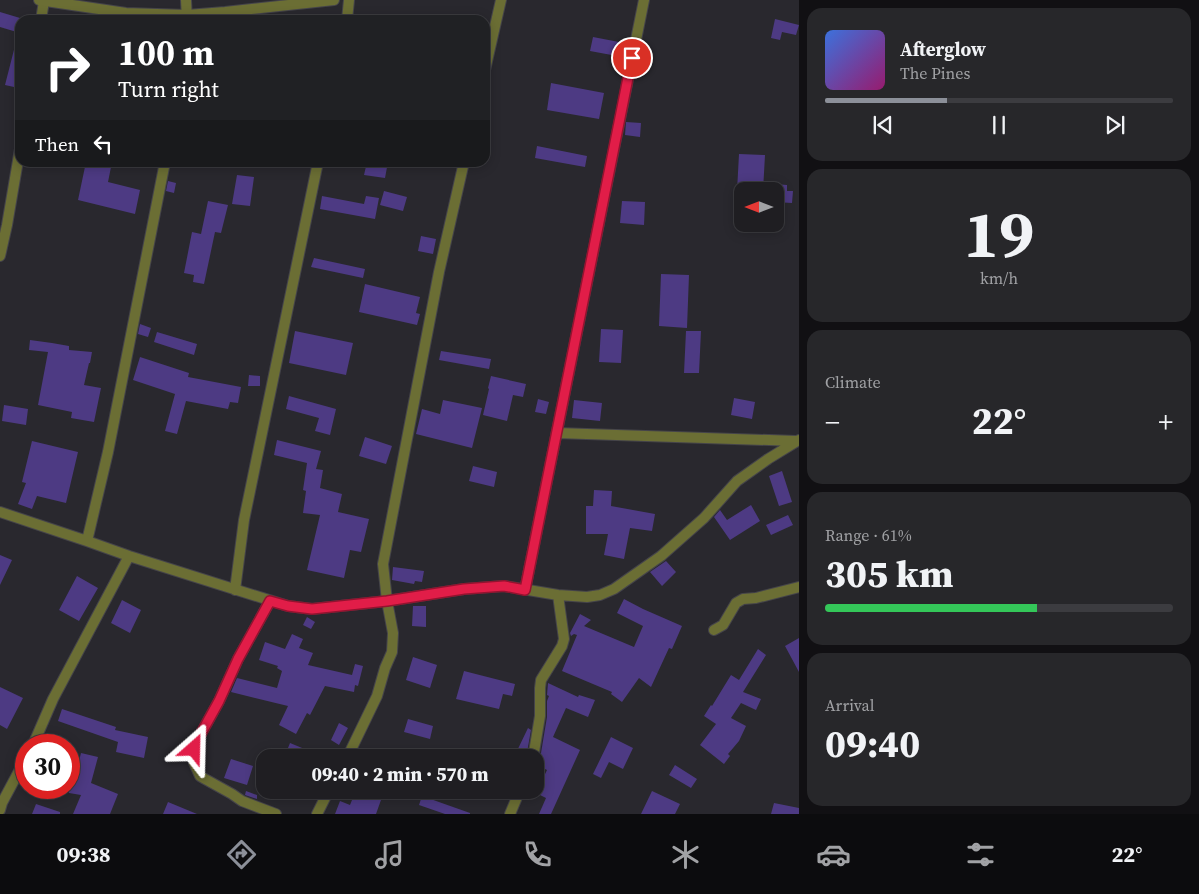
<!DOCTYPE html>
<html lang="en">
<head>
<meta charset="utf-8">
<style>
  :root { --surface:#1f1e22; --page:#27272a; --text:#f1f3f6; --muted:#a1a2a5; --line:#3c3c40; --accent:#8c9099 }
  body { margin:0; font-family:"Source Serif 4",serif; background:var(--page); color:var(--text); height:100vh; display:flex; flex-direction:column; font-size:19px; white-space:nowrap }
  * { box-sizing:border-box; margin:0 }
  p { font-size:16px; color:var(--muted) }
  .icon { flex:none; width:28px; height:28px; fill:none; stroke:currentColor; stroke-width:2; stroke-linecap:round; stroke-linejoin:round }
  .map { position:relative; flex:1; overflow:hidden }
  .sheet { display:flex; flex-direction:column; gap:8px; padding:8px; background:#111013; width:400px }
  .sheet>* { flex:none }
  .top-card { position:absolute; left:15px; top:15px; width:475px; height:152px; border-radius:15px; box-shadow:0 2px 12px #0003,0 0 0 1px var(--line); background:#202124; color:#fff; overflow:hidden }
  .needle { width:32px; rotate:270deg }
  .controls { position:absolute; left:734px; top:182px; display:grid; gap:10px }
  .controls a { display:grid; place-items:center; width:50px; height:50px; border-radius:10px; background:var(--surface); box-shadow:0 2px 12px #0003,0 0 0 1px var(--line); font-size:25px }
  .speed { position:absolute; left:15px; top:734px; display:flex; gap:10px; font-size:25px; font-weight:700; text-align:center }
  .speed>* { display:grid; place-content:center; width:65px; height:65px; border-radius:50%; background:var(--surface); box-shadow:0 2px 12px #0003,0 0 0 1px var(--line); line-height:1 }
  .speed .limit { border:8px solid #d22; background:#fff; color:#111 }
  .pin { position:absolute; display:grid; place-items:center; width:42px; height:42px; color:#fff; margin:-21px; border:2px solid #fff; border-radius:50%; box-shadow:0 1px 5px #0007 }
  .me { position:absolute; width:55px; margin:-28px; rotate:25deg; stroke-linejoin:round; filter:drop-shadow(0 0 4px #0008) }
  .turn { display:flex; align-items:center; gap:18px; height:105px; padding:0 20px; font-size:22px }
  .turn .icon { width:65px; height:65px; stroke-width:2.5 }
  .turn b { display:block; font-size:35px; line-height:42px }
  .then { display:flex; align-items:center; height:48px; padding:0 20px; background:#0003; gap:10px; font-size:19px }
  .big { font-size:38px; font-weight:800; line-height:1.1 }
  .sheet .widget { flex:1; display:flex; flex-direction:column; justify-content:center; gap:8px; min-width:0; padding:0 18px; border-radius:15px; background:var(--page) }
  .sheet .dial { align-items:center; gap:0 }
  .dial b { font-size:65px; line-height:1 }
  .song { display:flex; align-items:center; gap:15px }
  .cover { width:60px; height:60px; border-radius:8px; background:linear-gradient(135deg,hsl(220 70% 55%),hsl(320 70% 35%)) }
  .played { height:5px; border-radius:2px; background:linear-gradient(90deg,var(--accent) 35%,var(--line) 35%) }
  .keys { display:flex; justify-content:space-around; direction:ltr }
  .heat { display:flex; justify-content:space-between; align-items:center; font-size:28px; direction:ltr }
  .charge { height:8px; border-radius:4px; background:linear-gradient(90deg,#34c759 61%,var(--line) 0) }
  .trip { position:absolute; left:256px; top:749px; width:288px; height:50px; border-radius:15px; background:var(--surface); box-shadow:0 2px 12px #0003,0 0 0 1px var(--line); font-weight:800; line-height:50px; text-align:center }
  .tabs { display:flex; height:80px; justify-content:space-around; align-items:center; background:#0c0c0e; color:var(--muted) }
  .tabs .icon { width:35px; height:35px }
  .tabs .on { color:var(--accent) }
  .tabs b { font-size:22px; color:var(--text) }
  main { display:flex; flex:1; min-height:0 }
  .map>svg:first-child { display:block }
</style>
</head>
<body>
<main>
<div class="map">
<svg width="799" height="814" viewBox="0 0 799 814">
  <rect width="100%" height="100%" fill="#29282e"/>
  <path fill="#4d3a83" d="M0 12 20 18V33L0 27Z
    M775 19 799 25 796 35 782 32 780 40 771 38Z
    M593 37 619 42 617 56 590 51Z
    M17 38H20V62L14 87 5 85Z
    M551 83 604 93 599 119 547 110Z
    M626 122 641 123 640 137 625 135Z
    M537 146 587 156 585 167 535 158Z
    M739 154 765 155 763 191H737Z
    M86 162H112L108 182 140 190 135 214 78 200Z
    M367 162H388L385 178 364 175Z
    M237 175 254 177 250 206 232 204Z
    M168 181 176 183 174 193 166 191Z
    M775 184 787 185V191H793L792 203 775 202Z
    M384 191 407 197 403 211 380 205Z
    M322 196 364 204 366 196 379 198 375 219 320 209Z
    M208 201 228 205 221 233 215 232 204 284 193 282 194 275 184 273 192 232 201 234Z
    M622 201 645 202 644 225 620 223Z
    M421 236 436 239 433 254 418 251Z
    M314 258 365 269 363 278 311 267Z
    M661 274 689 275 687 328 659 326Z
    M365 284 420 297 416 313 420 314 417 325 359 312Z
    M140 324 151 328 148 337 138 334Z
    M601 329 623 330 621 363 599 362Z
    M295 331 353 343 346 375 289 363Z
    M686 331H701L699 373H684Z
    M157 332 197 344 194 355 154 342Z
    M30 340 52 343 69 346V350L92 352 90 363H89L84 385 101 388 94 422 71 418 72 412 38 405 48 352 29 350Z
    M441 351 491 359 489 369 439 360Z
    M140 357 189 373 188 377 241 387 238 403 230 402 228 409 186 401 177 434 165 431 175 394 133 380Z
    M249 375 260 376V386H248Z
    M491 376 526 384 523 397 513 395 507 421 483 415 489 389 488 388Z
    M289 396 336 409 330 435 315 431 319 418 286 409Z
    M734 398 755 402 752 419 731 415Z
    M538 399 549 402 546 414 535 412Z
    M443 400 482 408 472 448 416 434 422 409 440 414Z
    M574 400 602 403 600 421 572 418Z
    M4 405 28 409 26 425 2 421Z
    M365 437 392 446 386 464 359 456Z
    M277 440 321 451 316 469 323 470 320 488 342 494 338 512 369 519 361 552 350 550 344 578 307 570 320 515 303 513 306 491 303 490 307 463 274 455Z
    M32 441 78 452 66 503 37 496 32 509 18 504 26 483 22 482Z
    M473 466 497 472 494 487 469 481Z
    M782 471 792 502 779 506 769 476Z
    M594 490 612 491 611 506 655 514 652 531 630 528 624 559 604 555 608 534H586V506H593Z
    M751 505 760 521 730 540 714 517 720 510 727 520Z
    M788 515 793 525 771 535 766 525Z
    M0 555 12 560 0 585Z
    M666 561 676 572 662 586 650 572Z
    M393 567 424 571 422 582 415 581 414 584 392 580Z
    M77 576 98 588 79 621 59 610Z
    M624 599 643 609 682 626 672 649 669 648 651 687 639 678 622 702 611 694 612 692 562 671 577 635 574 634 571 636 570 633 580 614 591 620 584 626 634 647 643 626 617 613Z
    M122 600 141 610 130 633 111 623Z
    M413 606H426V627L412 626Z
    M307 617 315 622 311 629 303 625Z
    M292 634 303 639 299 648 313 653 308 665 352 675 355 664 363 666 358 686 355 685 354 692 325 686 310 715 307 713 296 734 279 725 288 706 231 692 237 678 277 688 282 671 277 668 278 666 259 660 265 642 285 649Z
    M799 638V672L785 646Z
    M758 649 766 655 743 692 761 699 756 710 741 703 731 718 746 726 739 741 728 754 730 756 724 764 700 745 716 724 704 716 711 705 712 706 731 675 739 680Z
    M413 657 437 665 430 688 406 680Z
    M464 671 515 684 512 696 503 694 499 709 456 699Z
    M548 683 578 697 579 695 595 700 588 717 566 708 553 737 580 750 551 814H539L546 798 536 793 547 770 535 764 538 763 540 759 547 717V701L549 696 547 695Z
    M0 687 23 698 7 729 0 725Z
    M62 709 116 727 115 730 148 737 144 758 116 752 118 742 58 721Z
    M408 719 433 726 430 739 404 732Z
    M339 723 348 728 339 745 331 740Z
    M528 728 531 730 526 758H521L515 755Z
    M611 737 633 748 623 769 609 762 601 778 593 774Z
    M290 743 324 757V758H284Z
    M81 753 98 757 91 783 118 794 110 814H73L81 795 69 793V766L77 769Z
    M231 759 253 766 247 785 224 778Z
    M675 765 697 779 691 788 669 775Z
    M356 790 381 800 376 814H335L340 801 350 805Z
    M246 791 257 795V799L245 795Z
    M652 791 680 804 675 814H641Z
    M422 796 470 813V814H445L419 805Z
    M168 802 197 814H163Z
    M774 803 799 808V814H771Z
    M36 804 60 812V814H32Z"/>
  <g fill="none" stroke-linecap="round" stroke-linejoin="round">
    <defs>
      <path id="minor" d="M186 0 187 20
        M41 20 44 1
        M347 20 349 0
        M485 70 501 0
        M0 256 7 225 20 149
        M557 433 796 441
        M0 512 87 541 129 556 288 606 312 609 387 601 464 589 504 586 558 595 587 597 600 595 614 589 661 556 704 518 737 481 768 459 799 440
        M87 541 108 452 165 162
        M235 590 244 520 318 162
        M525 590 644 0
        M270 601 238 659 219 701 198 739 194 749V763L200 776 205 779 232 794 242 801 276 814
        M714 630 723 625 736 603 743 599 756 598 799 587
        M33 745 53 699 129 556
        M347 758 377 696 385 668 392 652 393 633 387 601 383 564 439 272 464 162
        M533 758 540 716V688L541 680 562 646 564 639 558 595
        M0 810 2 803 26 758
        M317 814 329 790
        M510 814 520 790"/>
      <path id="tertiary" d="M39 0 126 13 187 15 225 12 334 0"/>
    </defs>
    <use href="#minor" stroke="#45444a" stroke-width="12"/>
    <use href="#tertiary" stroke="#45444a" stroke-width="12"/>
    <use href="#minor" stroke="#6b6e34" stroke-width="10"/>
    <use href="#tertiary" stroke="#6b6e34" stroke-width="10"/>
  </g>
  <g fill="none" stroke-linecap="round" stroke-linejoin="round">
    <defs>
      <path id="route" d="M194 749 198 739 219 701 238 659 270 601 288 606 312 609 387 601 464 589 504 586 525 590 632 58"/>
    </defs>
    <use href="#route" stroke="#92132f" stroke-width="12"/>
    <use href="#route" stroke="#e11d48" stroke-width="9"/>
  </g>
</svg>
<div class="controls">
<a><svg class="needle" viewBox="-14 -14 28 28"><path d="M0-13l5 13h-10z" fill="#e53935"/><path d="M0 13l5-13h-10z" fill="#a1a2a5"/></svg></a>
</div>
<div class="speed"><div class="limit">30</div></div>
<div class="pin" style="left:632px;top:58px;background:#d93025"><svg class="icon" aria-label="arrive" viewBox="0 0 24 24"><path d="M6 21V4h12l-3 4 3 4H6"/></svg></div>
<svg class="me" style="left:194px;top:749px" viewBox="-20 -20 40 40"><path d="M0-17L14 15 0 8-14 15z" fill="#e11d48" stroke="#fff" stroke-width="4"/></svg>
<div class="trip">09:40 · 2 min · 570 m</div>
<div class="top-card">
<div class="turn"><svg class="icon" aria-label="right" viewBox="0 0 24 24"><path d="M7 20v-9h11M14 6l5 5-5 5"/></svg><div><b>100 m</b>Turn right</div></div>
<div class="then">Then<svg class="icon" aria-label="left" viewBox="0 0 24 24"><path d="M17 20v-9H6M10 6l-5 5 5 5"/></svg></div>
</div>
</div>
<section class="sheet">
<div class="widget">
<div class="song"><i class="cover"></i><div><b>Afterglow</b><p>The Pines</p></div></div>
<div class="played"></div>
<div class="keys"><svg class="icon" aria-label="previous" viewBox="0 0 24 24"><path d="M18 5L8 12l10 7zM5 5v14"/></svg><svg class="icon" aria-label="pause" viewBox="0 0 24 24"><path d="M8 5v14M16 5v14"/></svg><svg class="icon" aria-label="next" viewBox="0 0 24 24"><path d="M6 5l10 7-10 7zM19 5v14"/></svg></div>
</div>
<div class="widget dial"><b>19</b><p>km/h</p></div>
<div class="widget"><p>Climate</p>
<div class="heat"><a>−</a><b class="big">22°</b><a>+</a></div>
</div>
<div class="widget"><p>Range · 61%</p><b class="big">305 km</b><div class="charge"></div></div>
<div class="widget"><p>Arrival</p><b class="big">09:40</b></div>
</section>
</main>
<nav class="tabs">
<b>09:38</b>
<svg class="icon on" aria-label="directions" viewBox="0 0 24 24"><path d="M12 3l9 9-9 9-9-9zM9 14v-3h6M13 9l2 2-2 2"/></svg>
<svg class="icon" aria-label="music" viewBox="0 0 24 24"><path d="M9 18V5l10-2v13"/><circle cx="6" cy="18" r="3"/><circle cx="16" cy="16" r="3"/></svg>
<svg class="icon" aria-label="phone" viewBox="0 0 24 24"><path d="M5 4h4l2 5-3 2q2 4 5 5l2-3 5 2v4C11 20 4 13 5 4z"/></svg>
<svg class="icon" aria-label="climate" viewBox="0 0 24 24"><path d="M12 3v18M4 7l16 10M4 17L20 7"/></svg>
<svg class="icon" aria-label="car" viewBox="0 0 24 24"><path d="M5 17H2v-5l4-1 3-4h7l3 4 3 1v5h-3M9 17h6M6 11h13"/><circle cx="7" cy="17" r="2"/><circle cx="17" cy="17" r="2"/></svg>
<svg class="icon" aria-label="filters" viewBox="0 0 24 24"><path d="M4 7h16M4 17h16"/><circle cx="9" cy="7" r="2"/><circle cx="15" cy="17" r="2"/></svg>
<b>22°</b>
</nav>
</body>
</html>
